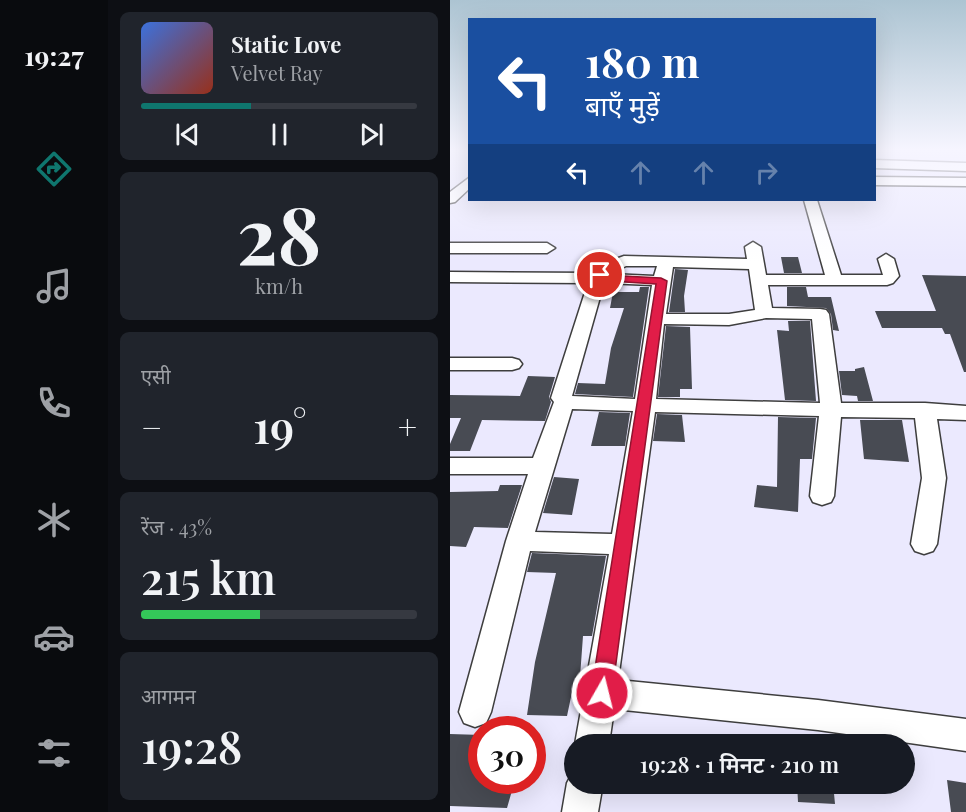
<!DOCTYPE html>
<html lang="hi">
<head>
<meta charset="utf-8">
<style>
  :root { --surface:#171b24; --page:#20242c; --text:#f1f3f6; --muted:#9ea1a6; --line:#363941; --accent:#0f766e }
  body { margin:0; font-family:"Playfair Display","Noto Sans Devanagari",serif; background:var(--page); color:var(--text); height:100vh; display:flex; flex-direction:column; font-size:22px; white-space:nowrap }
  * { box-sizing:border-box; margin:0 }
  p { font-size:20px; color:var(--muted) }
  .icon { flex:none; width:33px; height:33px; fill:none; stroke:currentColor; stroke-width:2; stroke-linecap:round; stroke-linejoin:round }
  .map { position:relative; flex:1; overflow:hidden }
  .sheet { display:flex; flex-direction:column; gap:12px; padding:12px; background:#0d0f14; width:342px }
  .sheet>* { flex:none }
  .hud { position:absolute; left:18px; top:18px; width:408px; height:183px; border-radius:0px; box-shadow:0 6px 24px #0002; background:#1a4fa0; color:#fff; overflow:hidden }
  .speed { position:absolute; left:18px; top:716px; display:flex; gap:12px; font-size:30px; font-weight:700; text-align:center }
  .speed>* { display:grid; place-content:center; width:78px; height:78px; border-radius:50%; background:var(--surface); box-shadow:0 6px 24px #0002; line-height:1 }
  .speed .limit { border:9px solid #d22; background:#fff; color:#111 }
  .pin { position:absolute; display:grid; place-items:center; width:51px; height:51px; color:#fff; margin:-26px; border:3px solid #fff; border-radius:50%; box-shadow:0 2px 6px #0007 }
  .me { position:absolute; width:66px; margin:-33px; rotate:8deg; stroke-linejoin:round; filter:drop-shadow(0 0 4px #0008) }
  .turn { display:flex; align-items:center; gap:21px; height:126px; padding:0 18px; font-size:27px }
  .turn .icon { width:78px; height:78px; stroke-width:2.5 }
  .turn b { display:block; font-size:42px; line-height:51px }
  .lanes { display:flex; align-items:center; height:57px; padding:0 18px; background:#0003; justify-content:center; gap:30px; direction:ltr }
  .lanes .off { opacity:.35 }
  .big { font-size:45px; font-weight:600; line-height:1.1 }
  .sheet .card { flex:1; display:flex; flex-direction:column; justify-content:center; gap:9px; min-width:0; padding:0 21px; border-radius:9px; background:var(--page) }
  .sheet .dial { align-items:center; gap:0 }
  .dial b { font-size:78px; line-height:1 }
  .song { display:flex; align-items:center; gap:18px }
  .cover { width:72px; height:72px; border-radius:9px; background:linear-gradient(135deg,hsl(220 70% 55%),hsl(10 70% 35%)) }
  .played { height:6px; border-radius:3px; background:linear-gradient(90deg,var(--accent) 40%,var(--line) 40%) }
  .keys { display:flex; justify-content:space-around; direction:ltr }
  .heat { display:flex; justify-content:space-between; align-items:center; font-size:33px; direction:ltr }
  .charge { height:9px; border-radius:4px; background:linear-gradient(90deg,#34c759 43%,var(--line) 0) }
  .trip { position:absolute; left:114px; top:734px; width:351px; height:60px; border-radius:30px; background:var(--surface); box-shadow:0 6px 24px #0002; font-weight:600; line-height:60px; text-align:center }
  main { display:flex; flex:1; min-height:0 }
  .dock { display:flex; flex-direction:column; width:108px; justify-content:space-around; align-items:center; background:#090b0e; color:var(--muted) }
  .dock .icon { width:42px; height:42px }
  .dock .active { color:var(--accent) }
  .dock b { font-size:27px; color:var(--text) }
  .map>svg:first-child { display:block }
</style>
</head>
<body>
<main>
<nav class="dock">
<b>19:27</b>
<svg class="icon active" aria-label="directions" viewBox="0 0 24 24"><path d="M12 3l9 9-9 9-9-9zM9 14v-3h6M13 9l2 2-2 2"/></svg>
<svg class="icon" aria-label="music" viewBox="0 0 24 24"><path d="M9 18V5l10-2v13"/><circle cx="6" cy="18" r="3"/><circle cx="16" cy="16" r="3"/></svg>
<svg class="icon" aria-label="phone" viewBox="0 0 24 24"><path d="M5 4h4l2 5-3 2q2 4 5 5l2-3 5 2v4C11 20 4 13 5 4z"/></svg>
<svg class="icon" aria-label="climate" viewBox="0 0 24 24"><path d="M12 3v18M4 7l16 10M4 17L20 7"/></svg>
<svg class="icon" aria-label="car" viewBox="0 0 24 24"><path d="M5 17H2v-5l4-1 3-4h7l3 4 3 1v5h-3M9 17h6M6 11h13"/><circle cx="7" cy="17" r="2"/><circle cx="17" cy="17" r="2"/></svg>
<svg class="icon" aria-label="filters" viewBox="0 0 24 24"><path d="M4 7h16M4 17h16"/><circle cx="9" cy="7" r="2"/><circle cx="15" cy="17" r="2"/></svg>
</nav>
<section class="sheet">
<div class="card">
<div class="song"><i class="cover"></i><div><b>Static Love</b><p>Velvet Ray</p></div></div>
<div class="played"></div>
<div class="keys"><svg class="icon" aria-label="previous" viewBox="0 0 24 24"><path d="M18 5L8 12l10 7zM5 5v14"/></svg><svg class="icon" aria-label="pause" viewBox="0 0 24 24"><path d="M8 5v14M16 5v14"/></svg><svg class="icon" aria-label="next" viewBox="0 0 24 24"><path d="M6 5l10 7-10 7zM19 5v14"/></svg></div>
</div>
<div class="card dial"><b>28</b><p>km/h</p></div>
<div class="card"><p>एसी</p>
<div class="heat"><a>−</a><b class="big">19°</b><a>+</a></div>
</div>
<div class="card"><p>रेंज · 43%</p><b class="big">215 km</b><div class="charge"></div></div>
<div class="card"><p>आगमन</p><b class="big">19:28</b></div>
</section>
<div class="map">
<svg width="516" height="812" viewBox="0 0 516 812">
  <rect width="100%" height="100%" fill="#ebe9fe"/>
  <path fill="#484b53" d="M331 257H348L352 273H334Z
    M225 269 238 270 234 296 235 312H219Z
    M472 275 516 276V372H514L500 334H495L492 328H432L425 311H486Z
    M190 287H199L183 397 125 394 128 383 155 384 161 348 174 308H160L163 292H189Z
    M337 287H356L358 297H381L389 331 383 330 381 314 376 308 337 306Z
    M338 321H360L366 401 335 400 327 330 339 331Z
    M216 326 240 327 242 389H230V397H208Z
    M414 367 423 401H408L407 396 392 395 389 371H405V369Z
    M78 376 105 377 99 397 101 402 95 421 32 420 20 451H0V444L11 418H0V395L70 396Z
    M149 412 180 413 175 446H141Z
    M207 414 232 415 235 442 203 441Z
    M328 417 366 418 362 459H350L348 512 304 507 307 485 327 487Z
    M410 420H452L459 462 414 459Z
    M104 477 129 479 122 515 93 513Z
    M50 485H72L58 528 24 527 16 547 0 546V492L48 491Z
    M82 553 156 556 142 636H133L130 677 125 678 117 716 77 715 85 662 106 573 77 572Z
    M0 734 32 735V780H65L57 808 0 806Z
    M497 780 516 783V812H501Z
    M347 783H383L385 804 348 802Z"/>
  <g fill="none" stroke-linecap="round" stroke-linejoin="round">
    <defs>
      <path id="street" d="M424 160 516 163V171L424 168Z
        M20 177V188L5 202 0 203V192Z
        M424 177 516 178V186L424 185Z
        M354 200H367L391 275H433L428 259 436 254 444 259 449 276 443 283 437 285H318L322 308 370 309 376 310 379 314 391 403H475L516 406V420L487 419 496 478 487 544 483 551 474 554 465 551 461 544 472 478 465 418 391 417 384 496 381 502 372 505 363 502 360 496 369 416 205 412 168 680 368 700 516 719V751L368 730 164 709 159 744H125L159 554 80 551 41 712 36 723 25 727 14 723 9 712 56 541 78 474H0V458H83L104 402 101 398 138 283 0 282V272L144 273 149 265 174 256 297 259 295 247 303 242 311 247 316 275H375ZM176 266H207L204 276 160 274ZM223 267 299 269 305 310 279 314H216ZM154 283 202 285 185 399 122 396ZM316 318 362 319 370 403 206 399 214 324 279 325ZM122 409 183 411 162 534 85 532Z
        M0 243H97L105 248 97 253H0Z
        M0 358H62L69 360 72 364 69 368 62 370H0Z
        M124 770V783H153L148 812H112L117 783Z"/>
    </defs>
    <use href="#street" stroke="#3e3e3e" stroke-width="3"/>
    <use href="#street" fill="#fff" fill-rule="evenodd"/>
  </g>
  <linearGradient id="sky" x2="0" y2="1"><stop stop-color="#acc4d2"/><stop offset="0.57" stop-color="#f6f5ff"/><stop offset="1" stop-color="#f6f5ff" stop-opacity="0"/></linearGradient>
  <rect width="516" height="262" fill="url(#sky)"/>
  <path fill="#e11d48" stroke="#92132f" stroke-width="1.5" d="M150 272 154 275 211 278 217 281 162 693 159 699 152 702 144 699 141 693 206 284 145 280 144 275Z"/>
</svg>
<div class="speed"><div class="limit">30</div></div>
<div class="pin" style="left:150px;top:275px;background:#d93025"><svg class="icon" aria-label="arrive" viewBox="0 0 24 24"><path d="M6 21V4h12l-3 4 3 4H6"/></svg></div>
<svg class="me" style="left:152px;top:693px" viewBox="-20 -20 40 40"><circle r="17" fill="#e11d48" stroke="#fff" stroke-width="3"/><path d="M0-11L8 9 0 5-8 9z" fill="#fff"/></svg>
<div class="trip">19:28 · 1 मिनट · 210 m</div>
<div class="hud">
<div class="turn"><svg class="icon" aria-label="left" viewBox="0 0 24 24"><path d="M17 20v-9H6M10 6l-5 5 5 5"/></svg><div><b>180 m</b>बाएँ मुड़ें</div></div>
<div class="lanes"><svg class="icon" aria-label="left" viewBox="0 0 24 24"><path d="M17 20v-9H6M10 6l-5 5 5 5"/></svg><svg class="icon off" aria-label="ahead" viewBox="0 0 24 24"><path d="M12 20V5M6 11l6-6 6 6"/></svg><svg class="icon off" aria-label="ahead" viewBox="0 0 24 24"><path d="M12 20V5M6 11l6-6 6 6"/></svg><svg class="icon off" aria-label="right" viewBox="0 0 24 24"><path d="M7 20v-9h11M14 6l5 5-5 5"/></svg></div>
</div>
</div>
</main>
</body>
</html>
